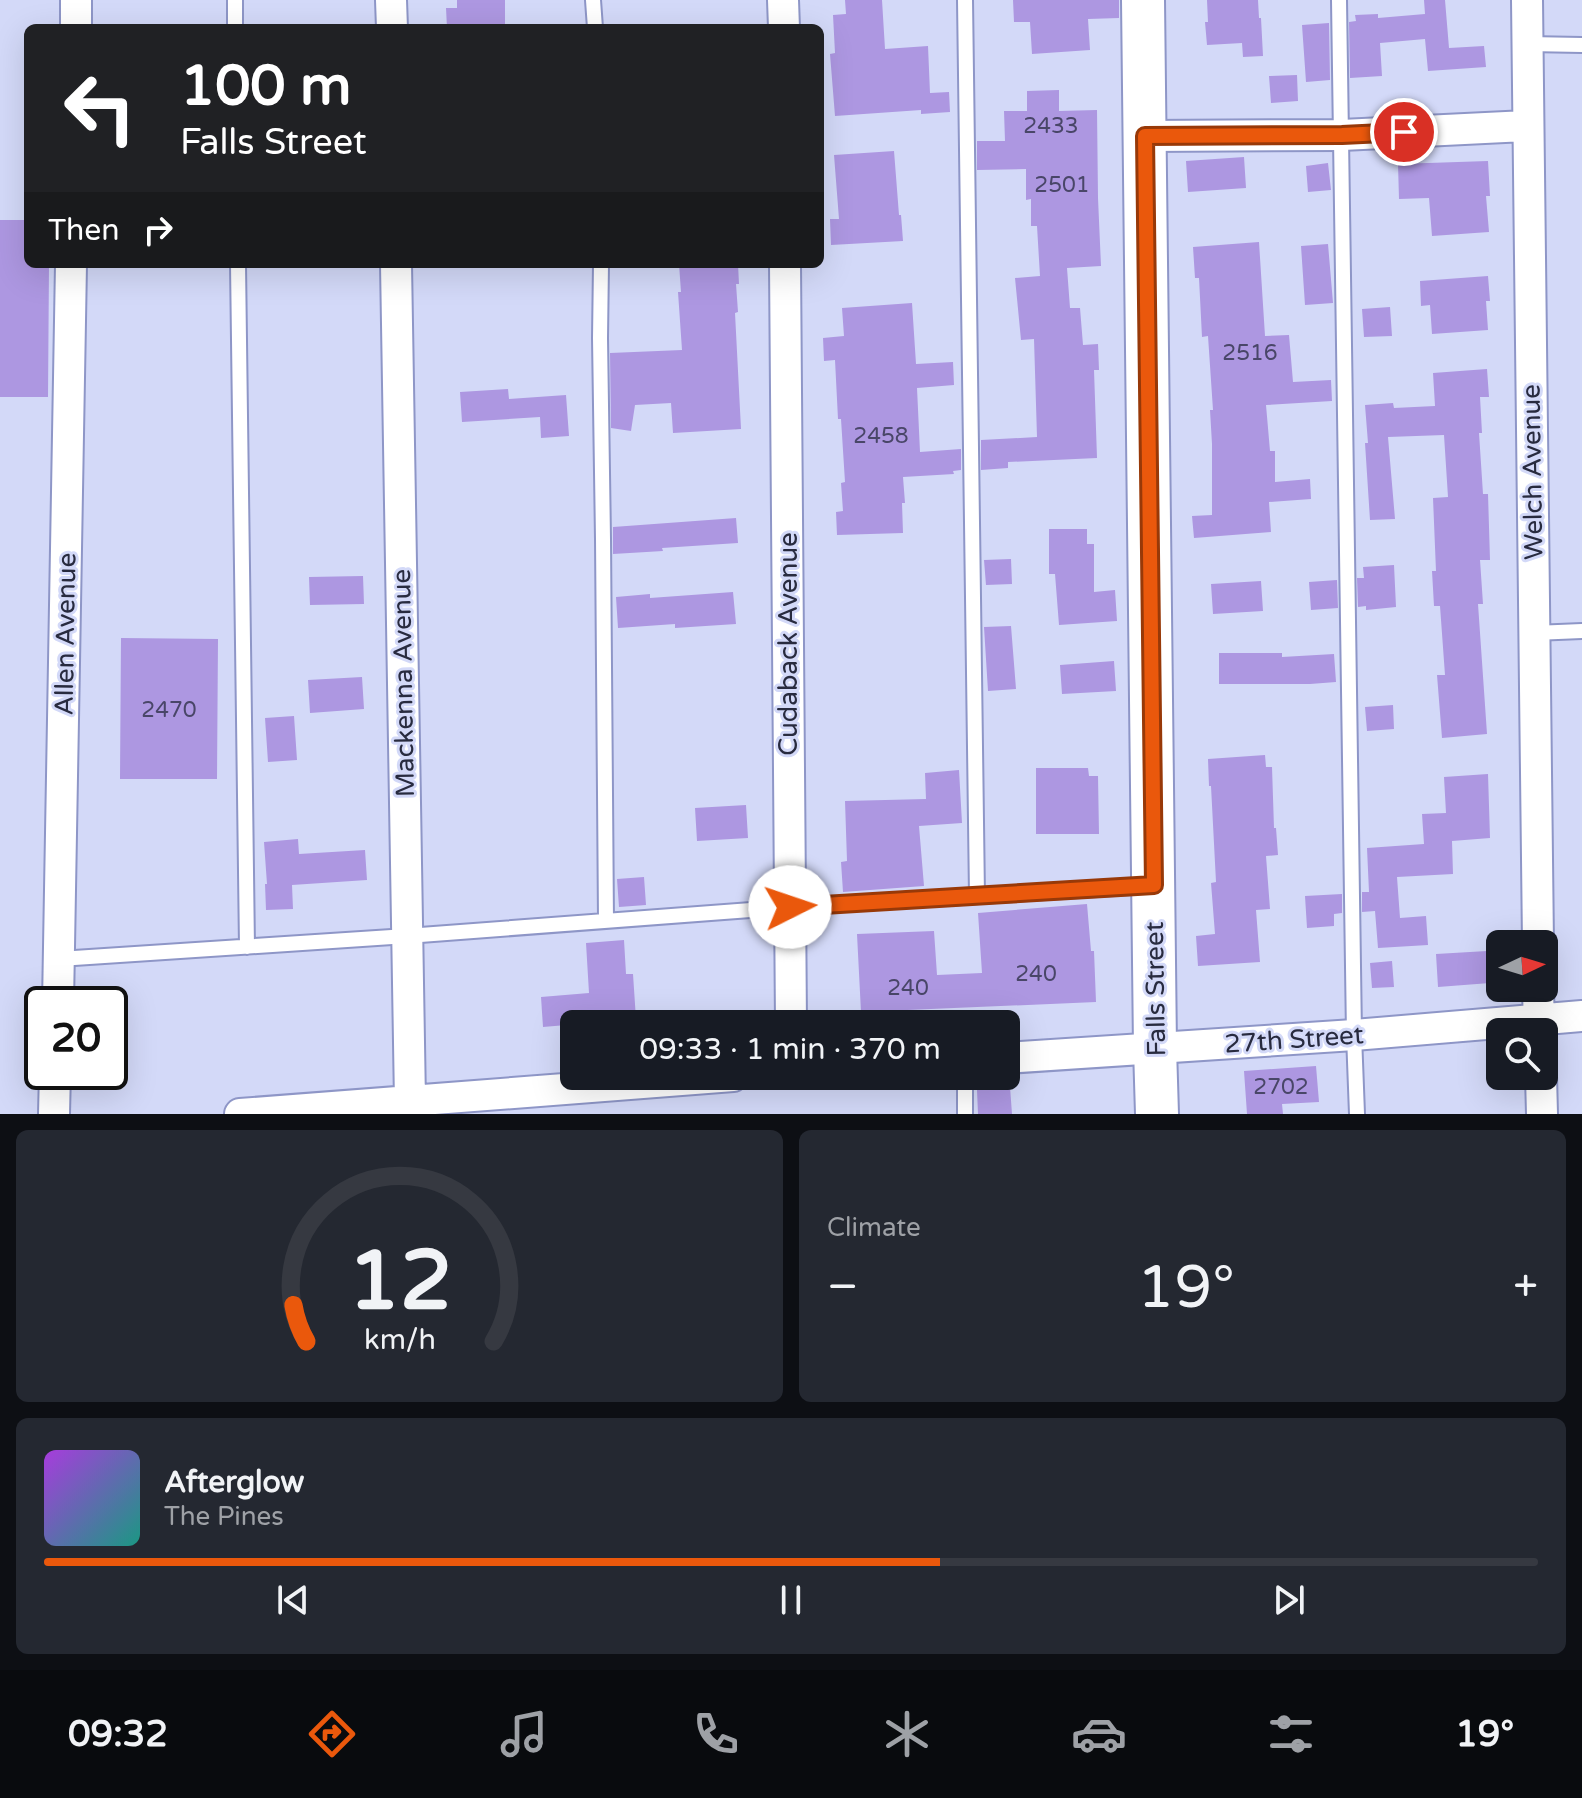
<!DOCTYPE html>
<html lang="en">
<head>
<meta charset="utf-8">
<style>
  :root { --surface:#171b24; --page:#242831; --text:#f1f3f6; --muted:#9ea1a6; --line:#363941; --accent:#ea580c }
  body { margin:0; font-family:"Varela Round",sans-serif; background:var(--page); color:var(--text); height:100vh; display:flex; flex-direction:column; font-size:30px; white-space:nowrap }
  * { box-sizing:border-box; margin:0 }
  p { font-size:26px; color:var(--muted) }
  .icon { flex:none; width:44px; height:44px; fill:none; stroke:currentColor; stroke-width:2; stroke-linecap:round; stroke-linejoin:round }
  .map { position:relative; height:1114px; overflow:hidden }
  .sheet { display:flex; flex-direction:column; gap:16px; padding:16px; background:#0d0f14; flex:1 }
  .sheet>* { flex:none }
  .hud { position:absolute; left:24px; top:24px; width:800px; height:244px; border-radius:12px; box-shadow:0 8px 32px #0002; background:#202124; color:#fff; overflow:hidden }
  .needle { width:52px; rotate:86deg }
  .fabs { position:absolute; left:1486px; top:930px; display:grid; gap:16px }
  .fabs a { display:grid; place-items:center; width:72px; height:72px; border-radius:12px; background:var(--surface); box-shadow:0 8px 32px #0002; font-size:40px }
  .speed { position:absolute; left:24px; top:986px; display:flex; gap:16px; font-size:40px; font-weight:700; text-align:center }
  .speed>* { display:grid; place-content:center; width:104px; height:104px; border-radius:50%; background:var(--surface); box-shadow:0 8px 32px #0002; line-height:1 }
  .speed .limit { border:4px solid #111; border-radius:12px; background:#fff; color:#111 }
  .pin { position:absolute; display:grid; place-items:center; width:68px; height:68px; color:#fff; margin:-34px; border:4px solid #fff; border-radius:50%; box-shadow:0 2px 8px #0007 }
  .me { position:absolute; width:88px; margin:-44px; rotate:86deg; stroke-linejoin:round; filter:drop-shadow(0 0 6px #0008) }
  .turn { display:flex; align-items:center; gap:28px; height:168px; padding:0 24px; font-size:36px }
  .turn .icon { width:104px; height:104px; stroke-width:2.5 }
  .turn b { display:block; font-size:56px; line-height:68px }
  .then { display:flex; align-items:center; height:76px; padding:0 24px; background:#0003; gap:16px; font-size:30px }
  .big { font-size:60px; font-weight:600; line-height:1.1 }
  .sheet .card { flex:1; display:flex; flex-direction:column; justify-content:center; gap:12px; min-width:0; padding:0 28px; border-radius:12px; background:var(--page) }
  .sheet .dial { align-items:center; gap:0 }
  .dial svg { height:208px; overflow:visible; fill:none; stroke:var(--line); stroke-width:7; stroke-linecap:round; text-anchor:middle }
  .dial text { fill:var(--text); stroke:none }
  .song { display:flex; align-items:center; gap:24px }
  .cover { width:96px; height:96px; border-radius:12px; background:linear-gradient(135deg,hsl(280 70% 55%),hsl(170 70% 35%)) }
  .played { height:8px; border-radius:4px; background:linear-gradient(90deg,var(--accent) 60%,var(--line) 60%) }
  .keys { display:flex; justify-content:space-around; direction:ltr }
  .heat { display:flex; justify-content:space-between; align-items:center; font-size:44px; direction:ltr }
  .sheet .tiles { flex:1; display:grid; gap:16px; grid-template-columns:1fr 1fr }
  .card:last-child { grid-column:span 2 }
  .trip { position:absolute; left:560px; top:1010px; width:460px; height:80px; border-radius:12px; background:var(--surface); box-shadow:0 8px 32px #0002; font-weight:600; line-height:80px; text-align:center }
  .tab-bar { display:flex; height:128px; justify-content:space-around; align-items:center; background:#090b0e; color:var(--muted) }
  .tab-bar .icon { width:56px; height:56px }
  .tab-bar .active { color:var(--accent) }
  .tab-bar b { font-size:36px; color:var(--text) }
  .map>svg:first-child { display:block }
</style>
</head>
<body>
<div class="map">
<svg width="1582" height="1114" viewBox="0 0 1582 1114">
  <rect width="100%" height="100%" fill="#d3d9f8"/>
  <path fill="#ad97e1" d="M457 0H505V28H447L446 8H457Z
    M845 0H882L885 49 928 46 930 93 949 92 950 112 921 114V110L835 116 830 54 835 53 833 15 846 14Z
    M1013 0H1119V18L1088 19 1090 50 1032 54 1030 22H1014Z
    M1207 0H1258L1259 18H1261L1263 56 1243 57 1242 43 1207 45 1205 22H1208Z
    M1424 0H1445L1449 48 1484 46 1486 67 1428 71 1425 39 1380 43 1382 76 1350 78 1349 22 1356 21 1355 15 1378 14V18L1425 14Z
    M1329 23 1330 80 1306 82 1302 25Z
    M1297 75 1298 101 1271 103 1269 76Z
    M1059 90V111L1097 110 1098 198 1101 266 1067 268 1070 308H1080L1083 345 1098 344 1099 370H1094L1097 458 1008 462V468L981 470V440L1037 437 1034 339 1021 340 1015 278 1040 276 1037 226H1031V199L1026 200V169L977 170V141H1005L1004 111H1027V91Z
    M894 151 899 215H901L903 241 831 245 830 219H839L834 155Z
    M1244 157 1246 188 1188 192 1186 161Z
    M1488 161 1490 196H1486L1489 232 1432 236 1429 198 1399 199 1398 164Z
    M1328 163 1331 190 1308 192 1306 166Z
    M0 220H28V264H49L48 397H0Z
    M1259 242 1265 336 1289 335 1293 382 1331 380 1332 401 1266 405 1270 451H1275V482L1310 479 1311 499 1269 502 1271 532 1194 538 1192 516 1212 515V444L1210 410H1213L1208 336 1202 337 1199 278H1195L1193 247Z
    M1328 244 1333 303 1305 305 1301 246Z
    M679 264H738L739 284H736L738 312 735 313 741 429 673 433 671 403 635 405 631 431 611 428 610 353 682 350 678 292H681Z
    M1488 276 1490 301H1486L1488 330 1432 334 1430 305 1421 306 1420 281Z
    M912 303 916 364 953 362 954 385 917 388 920 452 961 449V470L953 471 954 474 903 477 905 503H902L903 533 837 535 836 512 843 511 841 483 845 482 841 419H838L835 360 824 361 823 338 844 336 842 308Z
    M1390 307 1392 336 1364 337 1362 309Z
    M1487 369 1489 397H1480L1482 433H1479L1483 494H1488L1490 560H1480L1483 604H1478L1487 734 1442 738 1437 675H1445L1440 606H1434L1432 571H1436L1433 498 1448 497 1444 435 1388 437 1395 519 1370 520 1365 443H1368L1365 405 1393 403 1394 408 1435 406 1433 373Z
    M508 389 509 399 566 395 569 436 541 438 540 417 462 422 460 392Z
    M736 518 738 543 662 548 663 551 613 554V527Z
    M1049 529H1087V544H1094V592L1115 590 1117 621 1059 625 1055 574H1049Z
    M1011 559 1012 584 986 585 984 560Z
    M1394 565 1396 607 1366 610V606L1358 607 1357 578H1364L1363 567Z
    M363 576 364 604 310 605 309 577Z
    M1337 580 1338 608 1311 610 1309 582Z
    M1261 581 1263 611 1213 614 1211 584Z
    M733 592 736 624 675 628V624L618 628 616 597 650 594V598Z
    M1011 626 1016 689 988 691 984 627Z
    M121 638 218 639 217 779H120Z
    M1219 653H1282V657L1334 654 1336 682 1310 684H1219Z
    M1114 661 1116 691 1062 694 1060 665Z
    M362 677 364 709 310 713 308 680Z
    M1393 705 1394 729 1367 731 1365 707Z
    M294 716 297 760 268 762 265 718Z
    M1265 755 1266 767H1272L1274 828H1276L1278 855 1266 856 1270 909 1256 910 1260 962 1198 966 1196 936 1215 934 1211 883 1216 882 1211 786H1209L1208 759Z
    M1036 768H1088L1089 776H1098L1099 834H1036Z
    M959 770 962 823 919 826 924 886 843 892 841 862 847 861 845 801 926 799 925 773Z
    M1488 774 1490 838 1452 841 1453 874 1397 877 1400 918 1426 916 1428 945 1378 948 1375 911 1362 912V892H1369L1367 848 1424 844 1422 814 1446 813 1444 777Z
    M746 805 748 838 697 841 695 808Z
    M298 839 299 854 365 850 367 880 292 885 293 909 266 910 265 884H267L264 842Z
    M644 877 646 905 619 907 617 879Z
    M1342 894V913L1334 914V926L1307 928 1305 896Z
    M1087 904 1091 951H1094L1096 1002 861 1012 857 934 934 931 937 975 982 973 978 913Z
    M624 940 626 974H633L636 1019 543 1027 541 997 589 993 586 943Z
    M1487 951 1490 983 1438 987 1436 954Z
    M1392 961 1394 987 1372 988 1370 963Z
    M1316 1066 1319 1102 1282 1104 1283 1114H1247L1244 1071Z
    M1010 1087 1012 1114H978L977 1090Z"/>
  <g fill="none" stroke-linecap="round" stroke-linejoin="round">
    <defs>
      <path id="lane" d="M235 0V28
        M593 0 595 28
        M965 0 977 896
        M1339 0 1354 1035 1357 1114
        M1528 44 1582 45
        M238 264 247 947
        M601 264 600 338 603 539 606 921
        M1534 633 1582 631
        M59 959 407 936 790 907 1149 886
        M965 1076V1114"/>
      <path id="street" d="M391 0 392 28
        M783 0 784 28
        M1527 0 1538 944
        M76 28V0
        M1145 136 1342 135 1528 126
        M396 264 410 1102
        M785 264 791 1024
        M1538 988 1539 1032
        M58 1004 71 264
        M1006 1058 1354 1035 1582 1016
        M1541 1076 1542 1114
        M54 1114 55 1072
        M240 1114 733 1076"/>
      <path id="secondary" d="M1143 0 1155 1048 1157 1114"/>
    </defs>
    <use href="#lane" stroke="#8e96c7" stroke-width="18"/>
    <use href="#street" stroke="#8e96c7" stroke-width="34"/>
    <use href="#secondary" stroke="#8e96c7" stroke-width="46"/>
    <use href="#lane" stroke="#fff" stroke-width="14"/>
    <use href="#street" stroke="#fff" stroke-width="30"/>
    <use href="#secondary" stroke="#fff" stroke-width="42"/>
  </g>
  <g fill="none" stroke-linecap="round" stroke-linejoin="round">
    <defs>
      <path id="route" d="M790 907 1154 885 1145 136 1342 135 1404 132"/>
    </defs>
    <use href="#route" stroke="#983908" stroke-width="20"/>
    <use href="#route" stroke="#ea580c" stroke-width="14"/>
  </g>
  <g text-anchor="middle" stroke-width="6" stroke-linejoin="round" paint-order="stroke">
    <g font-size="22" fill="#494668">
      <text x="1051" y="133">2433</text>
      <text x="1062" y="192">2501</text>
      <text x="1250" y="360">2516</text>
      <text x="881" y="443">2458</text>
      <text x="169" y="717">2470</text>
      <text x="1036" y="981">240</text>
      <text x="908" y="995">240</text>
      <text x="1281" y="1094">2702</text>
    </g>
    <g font-size="26" fill="#282b3f" stroke="#d3d9f8">
      <text transform="translate(1532 472) rotate(-91)" y="9">Welch Avenue</text>
      <text transform="translate(65 634) rotate(-89)" y="9">Allen Avenue</text>
      <text transform="translate(788 644) rotate(-90)" y="9">Cudaback Avenue</text>
      <text transform="translate(403 683) rotate(-91)" y="9">Mackenna Avenue</text>
      <text transform="translate(1155 989) rotate(-91)" y="9">Falls Street</text>
      <text transform="translate(1294 1039) rotate(-4)" y="9">27th Street</text>
    </g>
  </g>
</svg>
<div class="fabs">
<a><svg class="needle" viewBox="-14 -14 28 28"><path d="M0-13l5 13h-10z" fill="#e53935"/><path d="M0 13l5-13h-10z" fill="#9ea1a6"/></svg></a>
<a><svg class="icon" aria-label="search" viewBox="0 0 24 24"><circle cx="10" cy="10" r="6"/><path d="M15 15l6 6"/></svg></a>
</div>
<div class="speed"><div class="limit">20</div></div>
<div class="pin" style="left:1404px;top:132px;background:#d93025"><svg class="icon" aria-label="arrive" viewBox="0 0 24 24"><path d="M6 21V4h12l-3 4 3 4H6"/></svg></div>
<svg class="me" style="left:790px;top:907px" viewBox="-20 -20 40 40"><circle r="19" fill="#fff"/><path d="M0-13L10 11 0 6-10 11z" fill="#ea580c"/></svg>
<div class="trip">09:33 · 1 min · 370 m</div>
<div class="hud">
<div class="turn"><svg class="icon" aria-label="left" viewBox="0 0 24 24"><path d="M17 20v-9H6M10 6l-5 5 5 5"/></svg><div><b>100 m</b>Falls Street</div></div>
<div class="then">Then<svg class="icon" aria-label="right" viewBox="0 0 24 24"><path d="M7 20v-9h11M14 6l5 5-5 5"/></svg></div>
</div>
</div>
<section class="sheet">
<div class="tiles">
<div class="card dial"><svg viewBox="0 0 100 80">
<path d="M14 69A42 42 0 1 1 86 69"/>
<path d="M14 69A42 42 0 0 1 9 55" stroke="#ea580c"/>
<text x="50" y="56" font-size="32" font-weight="700">12</text>
<text x="50" y="72" font-size="11">km/h</text>
</svg></div>
<div class="card"><p>Climate</p>
<div class="heat"><a>−</a><b class="big">19°</b><a>+</a></div>
</div>
<div class="card">
<div class="song"><i class="cover"></i><div><b>Afterglow</b><p>The Pines</p></div></div>
<div class="played"></div>
<div class="keys"><svg class="icon" aria-label="previous" viewBox="0 0 24 24"><path d="M18 5L8 12l10 7zM5 5v14"/></svg><svg class="icon" aria-label="pause" viewBox="0 0 24 24"><path d="M8 5v14M16 5v14"/></svg><svg class="icon" aria-label="next" viewBox="0 0 24 24"><path d="M6 5l10 7-10 7zM19 5v14"/></svg></div>
</div>
</div>
</section>
<nav class="tab-bar">
<b>09:32</b>
<svg class="icon active" aria-label="directions" viewBox="0 0 24 24"><path d="M12 3l9 9-9 9-9-9zM9 14v-3h6M13 9l2 2-2 2"/></svg>
<svg class="icon" aria-label="music" viewBox="0 0 24 24"><path d="M9 18V5l10-2v13"/><circle cx="6" cy="18" r="3"/><circle cx="16" cy="16" r="3"/></svg>
<svg class="icon" aria-label="phone" viewBox="0 0 24 24"><path d="M5 4h4l2 5-3 2q2 4 5 5l2-3 5 2v4C11 20 4 13 5 4z"/></svg>
<svg class="icon" aria-label="climate" viewBox="0 0 24 24"><path d="M12 3v18M4 7l16 10M4 17L20 7"/></svg>
<svg class="icon" aria-label="car" viewBox="0 0 24 24"><path d="M5 17H2v-5l4-1 3-4h7l3 4 3 1v5h-3M9 17h6M6 11h13"/><circle cx="7" cy="17" r="2"/><circle cx="17" cy="17" r="2"/></svg>
<svg class="icon" aria-label="filters" viewBox="0 0 24 24"><path d="M4 7h16M4 17h16"/><circle cx="9" cy="7" r="2"/><circle cx="15" cy="17" r="2"/></svg>
<b>19°</b>
</nav>
</body>
</html>
